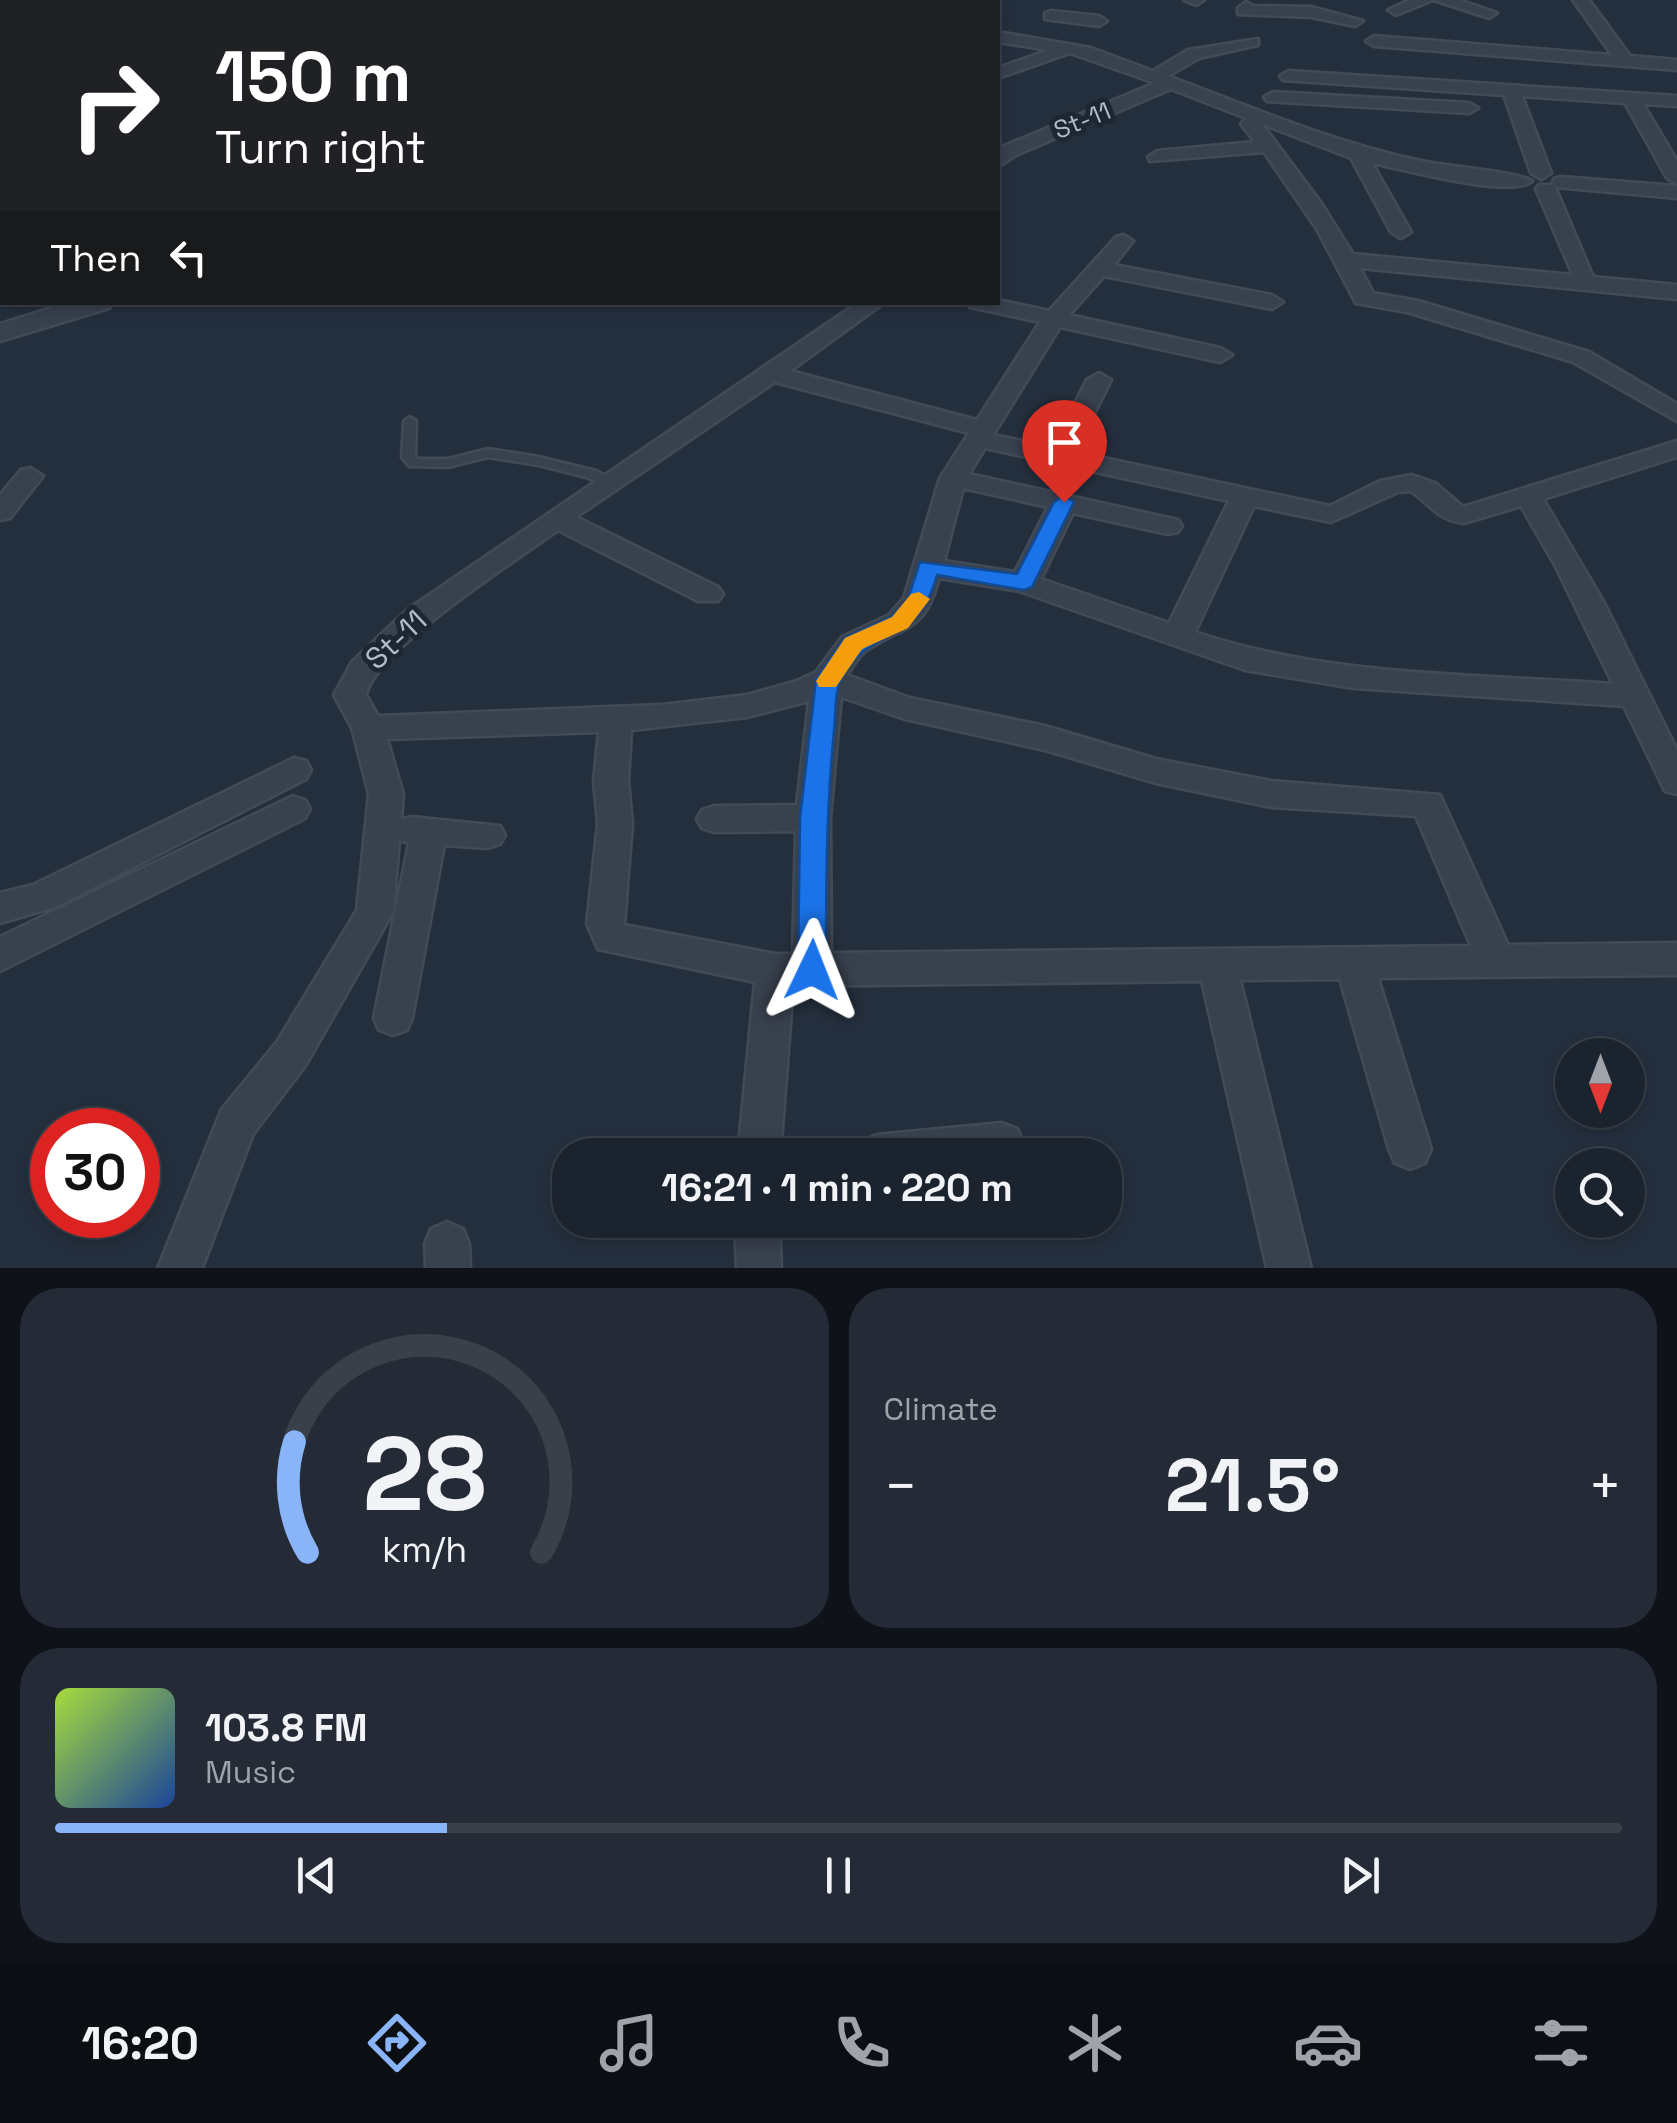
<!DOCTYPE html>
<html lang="en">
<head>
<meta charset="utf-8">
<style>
  :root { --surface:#1b232e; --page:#242b36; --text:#f1f3f6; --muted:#a0a4aa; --line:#39404a; --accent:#8ab4f8 }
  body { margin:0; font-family:"Space Grotesk",sans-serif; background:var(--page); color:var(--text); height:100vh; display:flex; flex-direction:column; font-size:38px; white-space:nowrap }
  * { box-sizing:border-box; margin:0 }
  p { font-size:32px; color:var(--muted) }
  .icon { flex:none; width:55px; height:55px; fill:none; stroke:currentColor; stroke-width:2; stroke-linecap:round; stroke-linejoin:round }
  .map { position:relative; height:1268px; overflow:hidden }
  .details { display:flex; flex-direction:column; gap:20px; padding:20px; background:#0f1319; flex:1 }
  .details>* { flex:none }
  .banner { position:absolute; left:0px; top:0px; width:1000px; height:305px; box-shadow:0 5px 15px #0003,0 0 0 2px var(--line); background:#202124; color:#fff; overflow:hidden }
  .needle { width:65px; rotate:180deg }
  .tools { position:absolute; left:1555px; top:1038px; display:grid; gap:20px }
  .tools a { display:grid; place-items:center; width:90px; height:90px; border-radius:50%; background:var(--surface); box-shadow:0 5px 15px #0003,0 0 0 2px var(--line); font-size:50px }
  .speed { position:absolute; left:30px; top:1108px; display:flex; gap:20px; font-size:50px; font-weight:700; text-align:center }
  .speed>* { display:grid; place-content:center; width:130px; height:130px; border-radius:50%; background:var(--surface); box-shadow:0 5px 15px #0003,0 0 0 2px var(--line); line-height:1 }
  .speed .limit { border:15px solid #d22; background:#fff; color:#111 }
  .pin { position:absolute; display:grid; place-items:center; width:85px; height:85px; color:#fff; margin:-102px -42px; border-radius:50% 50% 50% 0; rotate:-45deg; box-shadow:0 0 10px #0007 }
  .pin .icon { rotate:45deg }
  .me { position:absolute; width:110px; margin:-55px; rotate:2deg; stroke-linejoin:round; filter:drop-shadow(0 0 8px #0008) }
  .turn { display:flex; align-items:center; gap:35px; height:210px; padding:0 50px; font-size:45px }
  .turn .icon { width:130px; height:130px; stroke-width:2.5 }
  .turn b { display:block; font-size:70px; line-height:85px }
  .then { display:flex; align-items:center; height:95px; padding:0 50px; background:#0003; gap:20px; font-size:38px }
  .big { font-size:75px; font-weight:700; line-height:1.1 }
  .details .widget { flex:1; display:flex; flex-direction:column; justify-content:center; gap:15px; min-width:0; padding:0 35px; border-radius:40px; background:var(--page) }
  .details .dial { align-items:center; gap:0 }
  .dial svg { height:260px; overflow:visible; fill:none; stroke:var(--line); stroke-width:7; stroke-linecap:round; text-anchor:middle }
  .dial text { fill:var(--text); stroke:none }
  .song { display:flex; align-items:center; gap:30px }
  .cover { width:120px; height:120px; border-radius:15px; background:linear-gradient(135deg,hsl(80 70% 55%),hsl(220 70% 35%)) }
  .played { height:10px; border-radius:5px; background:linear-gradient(90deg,var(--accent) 25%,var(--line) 25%) }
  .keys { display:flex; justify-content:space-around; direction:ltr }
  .heat { display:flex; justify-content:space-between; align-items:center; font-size:55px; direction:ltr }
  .details .tiles { flex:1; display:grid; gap:20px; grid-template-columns:1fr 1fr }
  .widget:last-child { grid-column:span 2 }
  .trip { position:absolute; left:552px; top:1138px; width:570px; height:100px; border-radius:40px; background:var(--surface); box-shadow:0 5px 15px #0003,0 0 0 2px var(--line); font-weight:700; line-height:100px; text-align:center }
  .dock { display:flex; height:160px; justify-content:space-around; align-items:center; background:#0b0e12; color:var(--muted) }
  .dock .icon { width:70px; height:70px }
  .dock .on { color:var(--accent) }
  .dock b { font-size:45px; color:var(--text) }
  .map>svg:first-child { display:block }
</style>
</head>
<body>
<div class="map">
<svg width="1677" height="1268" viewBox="0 0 1677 1268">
  <rect width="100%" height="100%" fill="#242f3e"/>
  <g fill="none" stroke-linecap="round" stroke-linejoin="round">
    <defs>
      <path id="service" d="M410 417 416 421 415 456 417 459H448L488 449 539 457 596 471 620 484 613 488 586 477 539 465 488 457 448 467 409 466 402 457 404 421Z"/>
      <path id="minor" d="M964 0H980V2H965Z
        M1184 0H1204L1196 5Z
        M1410 0H1433L1396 15 1388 10Z
        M1434 0H1459L1497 13 1489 18Z
        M1573 0H1589L1630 56 1677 60V70L1374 46 1366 41 1374 36 1612 55Z
        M1246 2 1253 6 1311 7 1363 21 1355 26 1311 17 1238 14V8Z
        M1051 11 1099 16 1107 21 1099 26 1045 19V13Z
        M998 32 1091 48 1153 71 1188 50 1258 39V45L1199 58 1168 76C1253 108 1337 144 1426 162 1446 166 1522 173 1532 181 1510 199 1403 169 1372 163L1411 232 1401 238 1391 232 1351 158 1262 124 1321 203 1353 254 1573 275 1536 189 1539 185H1552L1554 179 1561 177 1677 186V198L1555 187 1593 277 1677 285V299L1360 268 1373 293 1418 301 1589 352 1677 404V421L1573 362 1407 312 1356 303 1317 229 1264 152 1150 161 1148 157 1157 151 1255 142 1241 124 1246 118 1171 89 1016 155 998 167V151L1002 147 1155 83 1070 53 998 78V68L1049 50 998 42Z
        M1289 71 1677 96V106L1643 104 1677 161V184L1667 178 1625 103 1522 96 1551 173 1541 179 1531 173 1504 95 1283 80 1280 76Z
        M1273 92 1469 103 1478 108 1469 113 1267 101 1264 97Z
        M0 123H2V133H0Z
        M2 190V202L0 203V191Z
        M1123 235 1133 241 1114 265 1272 295 1283 302 1272 309 1104 276 1069 315 1220 348 1232 355 1220 362 1060 327 993 435 1052 447 1087 380 1099 373 1111 380 1075 452 1330 506 1380 481 1412 475 1435 483 1463 507 1677 441V457L1543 499 1603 601 1677 750V794L1665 791 1624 706 1354 688 1245 670 1019 591 939 578C924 633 907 623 867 650 858 655 853 667 847 675L910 698 1045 726 1156 759 1271 781 1440 795 1508 945 1677 943V975L1378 978 1431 1149 1425 1163 1410 1169 1395 1163 1389 1149 1340 979 1240 980 1311 1268H1267L1202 981 793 986 780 1155H738L755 982 598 949 587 924 598 824 594 781 599 732 387 739 403 794 401 820 411 817 500 826 505 835 500 844 488 848 444 845 412 1018 407 1030 393 1035 379 1030 374 1018 409 843 399 840 393 912 305 1066 253 1134 202 1268H158L222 1109 277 1042 357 910 369 794 352 728 334 695 352 662 407 610 859 302H885L790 371 977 420 1040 322 970 307 967 302 998 300 1049 311 1116 237ZM775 382 969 433 940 478 904 598 889 615 842 637 816 672 797 681 747 695 662 705 378 716 366 695C374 651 518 559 558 530L698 601H718L723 594 718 587 576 517ZM985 448 1229 501 1169 623 1041 579 1073 513 1168 534 1178 532 1182 526 1178 520 969 474ZM963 488 1048 507 1015 572 944 561ZM1411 491C1430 505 1438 520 1464 523L1521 506 1555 565 1613 684C1474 674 1328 677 1195 632L1254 506 1331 522 1398 492ZM841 697 905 719 1045 750 1156 783 1271 807 1416 816 1471 946 831 953 830 818ZM809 701 797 805 714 806 702 810 697 819 702 828 714 832 796 831 793 954H775L624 925 632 824 628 781 631 730 747 717Z
        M30 468 43 476 10 518 0 520V495L21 470Z
        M294 758 306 761 311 770 306 779 55 907 0 923V893L33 885Z
        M293 796 305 800 310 809 305 818 0 971V937Z
        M1002 1123 1017 1129 1023 1143 1018 1155H856L862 1141 877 1135Z
        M735 1220H779L781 1268H737Z
        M447 1222 463 1229 469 1244 470 1268H426L425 1244 431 1229Z"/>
      <path id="tertiary" d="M151 0H175L176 2H153Z
        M195 0H219L220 2H197Z
        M71 302H113L109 308 0 341V324Z"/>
    </defs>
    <use href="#service" stroke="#414a57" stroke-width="5"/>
    <use href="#minor" stroke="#414a57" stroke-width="5"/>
    <use href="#tertiary" stroke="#414a57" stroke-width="5"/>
    <use href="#service" fill="#38414e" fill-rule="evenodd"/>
    <use href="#minor" fill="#38414e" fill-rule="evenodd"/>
    <use href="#tertiary" fill="#38414e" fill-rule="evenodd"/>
  </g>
  <path fill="#1a73e8" stroke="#114b97" stroke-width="2.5" d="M1064 496 1074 502 1032 587 1024 590 937 575C916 650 872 623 842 677 834 691 836 715 834 731 826 811 826 889 826 970L822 978 812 982 802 978 798 970 800 818 816 680 845 638 892 617 908 599 920 562 1017 574 1054 502Z"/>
  <path fill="#f59e0b" d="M919 592 930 599 908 628 862 649 836 687H819L816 681 845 638 892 617 911 594Z"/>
  <g text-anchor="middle" stroke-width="10" stroke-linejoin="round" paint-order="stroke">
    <g font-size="25" fill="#b4bcc9" stroke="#1d2633">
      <text transform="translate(1082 120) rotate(-22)" y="9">St-11</text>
    </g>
    <g font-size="30" fill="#b4bcc9" stroke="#1d2633">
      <text transform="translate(396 640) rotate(-43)" y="10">St-11</text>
    </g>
  </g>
</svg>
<div class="tools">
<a><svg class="needle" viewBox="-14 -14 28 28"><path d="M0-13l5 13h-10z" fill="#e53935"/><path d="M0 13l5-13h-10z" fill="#a0a4aa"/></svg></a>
<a><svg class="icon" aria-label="search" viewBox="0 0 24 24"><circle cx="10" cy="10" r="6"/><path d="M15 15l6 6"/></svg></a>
</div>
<div class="speed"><div class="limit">30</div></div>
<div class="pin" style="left:1064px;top:502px;background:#d93025"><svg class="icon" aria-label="arrive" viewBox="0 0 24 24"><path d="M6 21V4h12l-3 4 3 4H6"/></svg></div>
<svg class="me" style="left:812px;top:970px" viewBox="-20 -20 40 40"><path d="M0-17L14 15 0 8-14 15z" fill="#1a73e8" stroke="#fff" stroke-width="4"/></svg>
<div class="trip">16:21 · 1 min · 220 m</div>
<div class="banner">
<div class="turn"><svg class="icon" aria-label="right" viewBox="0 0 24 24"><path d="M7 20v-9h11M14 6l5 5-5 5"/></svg><div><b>150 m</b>Turn right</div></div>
<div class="then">Then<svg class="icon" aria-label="left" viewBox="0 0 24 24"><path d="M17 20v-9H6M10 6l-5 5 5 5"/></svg></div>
</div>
</div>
<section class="details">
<div class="tiles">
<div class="widget dial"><svg viewBox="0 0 100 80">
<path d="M14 69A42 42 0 1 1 86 69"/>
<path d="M14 69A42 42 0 0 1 10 35" stroke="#8ab4f8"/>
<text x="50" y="56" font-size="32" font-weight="700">28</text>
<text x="50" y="72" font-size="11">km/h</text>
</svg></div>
<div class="widget"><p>Climate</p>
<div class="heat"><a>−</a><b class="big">21.5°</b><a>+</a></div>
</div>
<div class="widget">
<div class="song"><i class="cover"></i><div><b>103.8 FM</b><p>Music</p></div></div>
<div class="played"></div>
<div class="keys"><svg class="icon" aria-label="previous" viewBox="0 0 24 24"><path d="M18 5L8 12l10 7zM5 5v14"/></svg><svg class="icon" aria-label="pause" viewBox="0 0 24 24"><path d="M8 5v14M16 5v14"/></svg><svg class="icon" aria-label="next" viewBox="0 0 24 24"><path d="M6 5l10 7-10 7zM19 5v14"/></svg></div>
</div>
</div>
</section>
<nav class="dock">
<b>16:20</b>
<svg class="icon on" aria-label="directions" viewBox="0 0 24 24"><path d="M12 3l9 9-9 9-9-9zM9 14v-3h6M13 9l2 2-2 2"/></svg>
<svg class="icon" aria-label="music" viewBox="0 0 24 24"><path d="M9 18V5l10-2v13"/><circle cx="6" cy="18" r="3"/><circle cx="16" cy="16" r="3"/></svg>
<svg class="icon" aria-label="phone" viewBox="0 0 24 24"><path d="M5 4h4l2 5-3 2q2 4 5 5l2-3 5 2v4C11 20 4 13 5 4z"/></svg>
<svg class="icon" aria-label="climate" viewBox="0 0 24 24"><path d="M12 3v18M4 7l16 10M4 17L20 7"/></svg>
<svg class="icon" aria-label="car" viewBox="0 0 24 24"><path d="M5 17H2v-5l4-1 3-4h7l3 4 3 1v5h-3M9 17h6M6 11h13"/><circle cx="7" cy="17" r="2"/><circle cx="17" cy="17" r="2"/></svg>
<svg class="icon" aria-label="filters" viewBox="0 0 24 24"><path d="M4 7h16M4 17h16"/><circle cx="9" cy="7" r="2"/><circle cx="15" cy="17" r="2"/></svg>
</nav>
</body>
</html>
